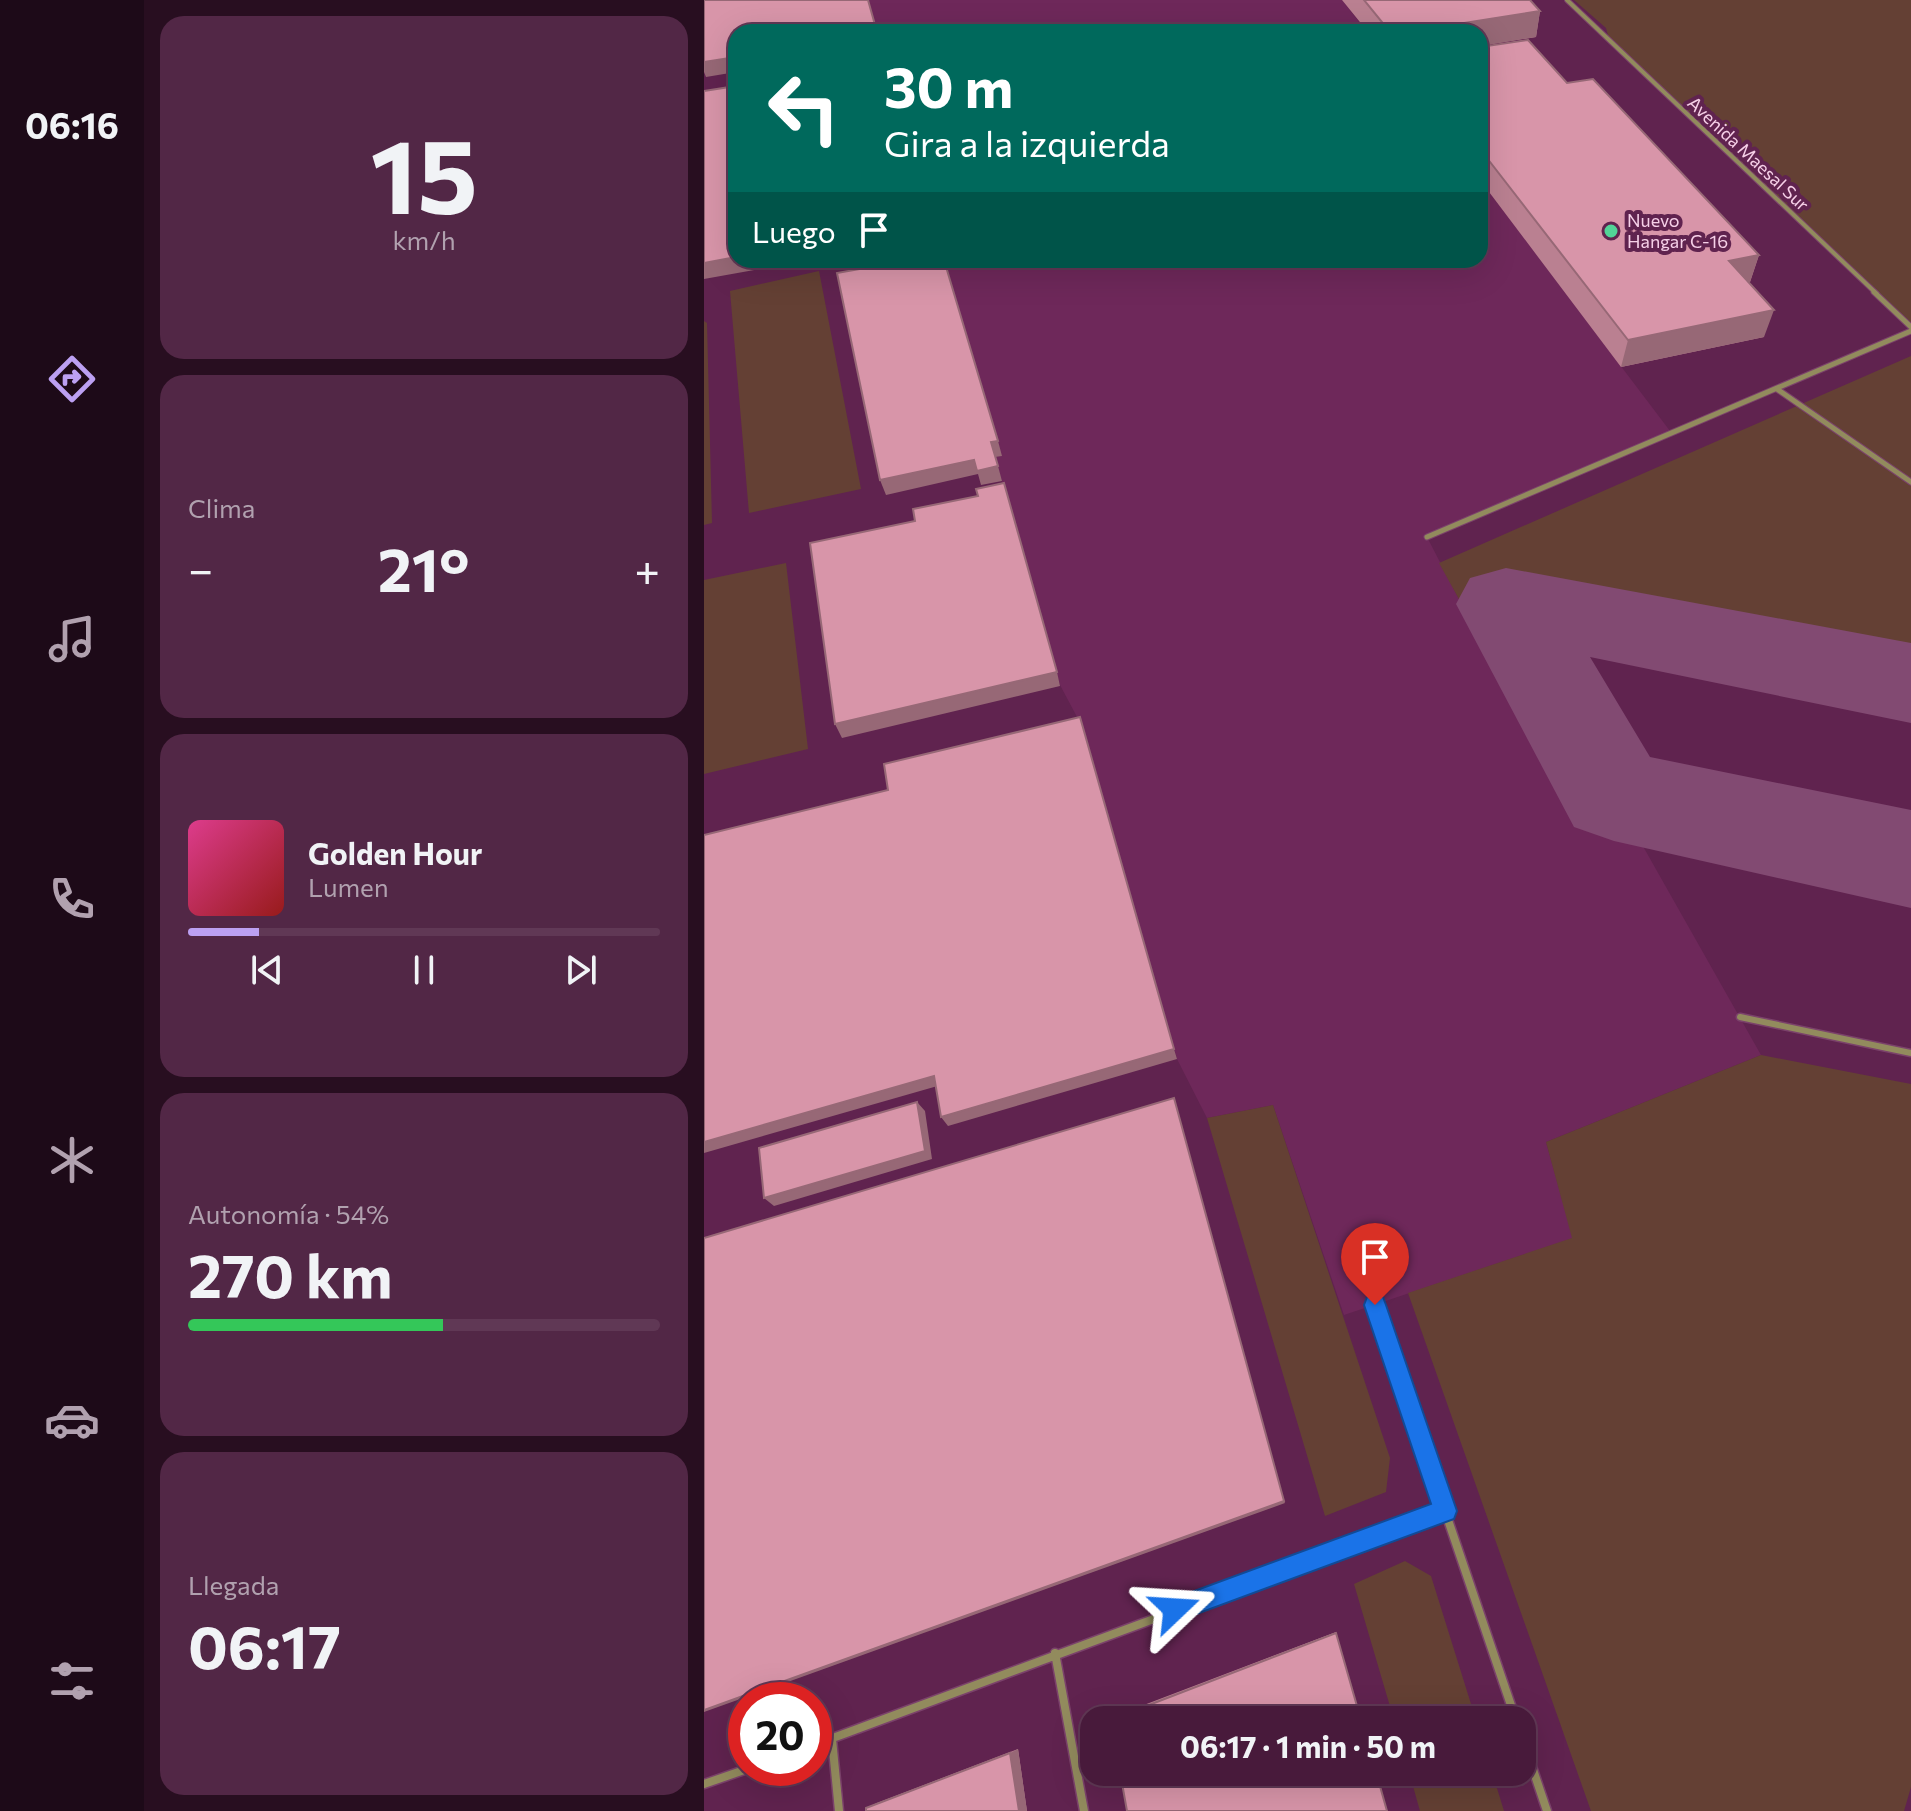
<!DOCTYPE html>
<html lang="es">
<head>
<meta charset="utf-8">
<style>
  :root { --surface:#481a3b; --page:#522746; --text:#f1f3f6; --muted:#b1a1af; --line:#603855; --accent:#bca0f2 }
  body { margin:0; font-family:Commissioner,sans-serif; background:var(--page); color:var(--text); height:100vh; display:flex; flex-direction:column; font-size:30px; white-space:nowrap }
  * { box-sizing:border-box; margin:0 }
  p { font-size:26px; color:var(--muted) }
  .icon { flex:none; width:44px; height:44px; fill:none; stroke:currentColor; stroke-width:2; stroke-linecap:round; stroke-linejoin:round }
  .map { position:relative; flex:1; overflow:hidden }
  .side { display:flex; flex-direction:column; gap:16px; padding:16px; background:#280e20; width:560px }
  .side>* { flex:none }
  .hud { position:absolute; left:24px; top:24px; width:760px; height:244px; border-radius:24px; box-shadow:0 8px 32px #0002,0 0 0 2px var(--line); background:#00695c; color:#fff; overflow:hidden }
  .speed { position:absolute; left:24px; top:1682px; display:flex; gap:16px; font-size:40px; font-weight:700; text-align:center }
  .speed>* { display:grid; place-content:center; width:104px; height:104px; border-radius:50%; background:var(--surface); box-shadow:0 8px 32px #0002,0 0 0 2px var(--line); line-height:1 }
  .speed .limit { border:12px solid #d22; background:#fff; color:#111 }
  .pin { position:absolute; display:grid; place-items:center; width:68px; height:68px; color:#fff; margin:-82px -34px; border-radius:50% 50% 50% 0; rotate:-45deg; box-shadow:0 0 8px #0007 }
  .pin .icon { rotate:45deg }
  .me { position:absolute; width:88px; margin:-44px; rotate:70deg; stroke-linejoin:round; filter:drop-shadow(0 0 6px #0008) }
  .turn { display:flex; align-items:center; gap:28px; height:168px; padding:0 24px; font-size:36px }
  .turn .icon { width:104px; height:104px; stroke-width:2.5 }
  .turn b { display:block; font-size:56px; line-height:68px }
  .then { display:flex; align-items:center; height:76px; padding:0 24px; background:#0003; gap:16px; font-size:30px }
  .big { font-size:60px; font-weight:700; line-height:1.1 }
  .side .tile { flex:1; display:flex; flex-direction:column; justify-content:center; gap:12px; min-width:0; padding:0 28px; border-radius:24px; background:var(--page) }
  .side .dial { align-items:center; gap:0 }
  .dial b { font-size:104px; line-height:1 }
  .song { display:flex; align-items:center; gap:24px }
  .cover { width:96px; height:96px; border-radius:12px; background:linear-gradient(135deg,hsl(330 70% 55%),hsl(0 70% 35%)) }
  .played { height:8px; border-radius:4px; background:linear-gradient(90deg,var(--accent) 15%,var(--line) 15%) }
  .keys { display:flex; justify-content:space-around; direction:ltr }
  .heat { display:flex; justify-content:space-between; align-items:center; font-size:44px; direction:ltr }
  .charge { height:12px; border-radius:6px; background:linear-gradient(90deg,#34c759 54%,var(--line) 0) }
  .trip { position:absolute; left:376px; top:1706px; width:456px; height:80px; border-radius:24px; background:var(--surface); box-shadow:0 8px 32px #0002,0 0 0 2px var(--line); font-weight:700; line-height:80px; text-align:center }
  main { display:flex; flex:1; min-height:0 }
  .tabs { display:flex; flex-direction:column; width:144px; justify-content:space-around; align-items:center; background:#1d0a18; color:var(--muted) }
  .tabs .icon { width:56px; height:56px }
  .tabs .selected { color:var(--accent) }
  .tabs b { font-size:36px; color:var(--text) }
  .map>svg:first-child { display:block }
</style>
</head>
<body>
<main>
<nav class="tabs">
<b>06:16</b>
<svg class="icon selected" aria-label="directions" viewBox="0 0 24 24"><path d="M12 3l9 9-9 9-9-9zM9 14v-3h6M13 9l2 2-2 2"/></svg>
<svg class="icon" aria-label="music" viewBox="0 0 24 24"><path d="M9 18V5l10-2v13"/><circle cx="6" cy="18" r="3"/><circle cx="16" cy="16" r="3"/></svg>
<svg class="icon" aria-label="phone" viewBox="0 0 24 24"><path d="M5 4h4l2 5-3 2q2 4 5 5l2-3 5 2v4C11 20 4 13 5 4z"/></svg>
<svg class="icon" aria-label="climate" viewBox="0 0 24 24"><path d="M12 3v18M4 7l16 10M4 17L20 7"/></svg>
<svg class="icon" aria-label="car" viewBox="0 0 24 24"><path d="M5 17H2v-5l4-1 3-4h7l3 4 3 1v5h-3M9 17h6M6 11h13"/><circle cx="7" cy="17" r="2"/><circle cx="17" cy="17" r="2"/></svg>
<svg class="icon" aria-label="filters" viewBox="0 0 24 24"><path d="M4 7h16M4 17h16"/><circle cx="9" cy="7" r="2"/><circle cx="15" cy="17" r="2"/></svg>
</nav>
<section class="side">
<div class="tile dial"><b>15</b><p>km/h</p></div>
<div class="tile"><p>Clima</p>
<div class="heat"><a>−</a><b class="big">21°</b><a>+</a></div>
</div>
<div class="tile">
<div class="song"><i class="cover"></i><div><b>Golden Hour</b><p>Lumen</p></div></div>
<div class="played"></div>
<div class="keys"><svg class="icon" aria-label="previous" viewBox="0 0 24 24"><path d="M18 5L8 12l10 7zM5 5v14"/></svg><svg class="icon" aria-label="pause" viewBox="0 0 24 24"><path d="M8 5v14M16 5v14"/></svg><svg class="icon" aria-label="next" viewBox="0 0 24 24"><path d="M6 5l10 7-10 7zM19 5v14"/></svg></div>
</div>
<div class="tile"><p>Autonomía · 54%</p><b class="big">270 km</b><div class="charge"></div></div>
<div class="tile"><p>Llegada</p><b class="big">06:17</b></div>
</section>
<div class="map">
<svg width="1207" height="1811" viewBox="0 0 1207 1811">
  <rect width="100%" height="100%" fill="#60234f"/>
  <path fill="#6e285a" d="M164 0H638L663 32H173Z
    M776 180 966 431 723 537 756 601 802 604 1057 1055 842 1142 869 1238 640 1315 569 1105 503 1118 473 1059 380 730 356 685 291 457 297 456 239 260H776Z"/>
  <path fill="#644034" d="M870 0H1207V327L906 42 902 28Z
    M115 271 157 489 45 513 26 291Z
    M0 321 3 323 8 523 0 525Z
    M1207 356V686L802 604 756 601 735 563Z
    M82 563 104 749 0 774V580Z
    M1057 1055 1207 1084V1787L1200 1811H887L704 1293 868 1238 842 1142Z
    M569 1105 686 1458 682 1492 621 1516 503 1118Z
    M701 1561 727 1576 772 1720H690L650 1584Z
    M705 1772H788L800 1811H716Z"/>
  <g fill="none" stroke-linecap="round" stroke-linejoin="round">
    <path fill="#824a72" fill-rule="evenodd" d="M802 568 1207 643V723L886 657 946 757 1207 810V908L910 841 870 827 752 604 766 578Z"/>
    <defs>
      <path id="lane-far3" d="M863 0 1173 294"/>
      <path id="lane-far2" d="M1170 292 1207 327
        M1073 389 1207 482
        M723 537 1207 331"/>
      <path id="lane-far1" d="M1036 1017 1207 1053"/>
      <path id="lane" d="M671 1305 812 1720
        M351 1653 380 1811
        M818 1737 843 1811
        M128 1739 135 1811
        M110 1745 741 1511
        M0 1784 46 1768"/>
    </defs>
    <use href="#lane-far3" stroke="#7b426b" stroke-width="6"/>
    <use href="#lane-far2" stroke="#7b426b" stroke-width="7"/>
    <use href="#lane-far1" stroke="#7b426b" stroke-width="9"/>
    <use href="#lane" stroke="#7b426b" stroke-width="11"/>
    <use href="#lane-far3" stroke="#928b5d" stroke-width="4"/>
    <use href="#lane-far2" stroke="#928b5d" stroke-width="5"/>
    <use href="#lane-far1" stroke="#928b5d" stroke-width="6"/>
    <use href="#lane" stroke="#928b5d" stroke-width="8"/>
  </g>
  <path fill="#ba8091" d="M638 0H826L836 11 832 37 776 46V32H664Z
    M776 47 863 83 1055 255 1046 282H1044L1060 337 917 367 776 180Z
    M632 1632 657 1720H406L411 1716Z
    M314 1749 323 1811H162V1808L173 1803Z"/>
  <path fill="#976876" d="M836 11 832 37 776 46V32H703Z
    M32 57V72L2 77 0 72V62Z
    M1055 255 1046 282 1016 288 1025 261Z
    M32 257V260H105L0 279V263Z
    M1070 310 1060 337 917 367 924 340Z
    M294 441 298 456 291 457 287 442Z
    M270 460 294 466 298 481 277 485 274 474 182 495 176 480Z
    M353 672 356 686 138 738 131 724Z
    M470 1049 473 1059 244 1126 237 1117Z
    M230 1076 237 1085 0 1153V1142Z
    M213 1102 221 1111 228 1159 70 1206 60 1198Z
    M580 1501 581 1503 0 1712V1710Z
    M314 1749 323 1811H315L306 1753Z"/>
  <path fill="#d895a9" stroke="#976876" stroke-width="2" d="M0 0H164L173 32H32V57L0 62Z
    M660 0H826L836 11 703 32H686Z
    M824 40 863 83 889 79 1055 255 1025 261 1070 310 924 340 776 149V47Z
    M32 86V257L0 263V91Z
    M206 260H240L294 441 287 442 294 466 273 471 270 460 176 480 133 273Z
    M300 483 353 672 131 724 106 543 211 521 209 509 274 496 272 489Z
    M376 717 470 1049 237 1117 230 1076 0 1142V835L184 790 180 764Z
    M470 1098 580 1501 0 1710V1238Z
    M213 1102 221 1151 60 1198 55 1148Z
    M632 1633 657 1720H406Z
    M306 1753 315 1811H162V1808Z
    M416 1772H672L683 1811H423Z"/>
  <path fill="#1a73e8" stroke="#114b97" stroke-width="2" d="M671 1294 679 1297 682 1305 753 1511 750 1519 471 1622 463 1618 459 1609 463 1601 727 1504 660 1305 663 1297Z"/>
  <circle fill="#52d397" stroke="#60234f" stroke-width="3" cx="907" cy="231" r="8"/>
  <g text-anchor="middle" stroke-width="8" stroke-linejoin="round" paint-order="stroke">
    <g font-size="18" fill="#f6d0e8" stroke="#60234f">
      <text transform="translate(1044 154) rotate(43)" y="6">Avenida Maesal Sur</text>
    </g>
    <g font-size="18" fill="#f6d0e8" stroke="#60234f" text-anchor="start">
      <text x="923" y="227">Nuevo<tspan x="923" dy="21">Hangar C-16</tspan></text>
    </g>
  </g>
</svg>
<div class="speed"><div class="limit">20</div></div>
<div class="pin" style="left:671px;top:1305px;background:#d93025"><svg class="icon" aria-label="arrive" viewBox="0 0 24 24"><path d="M6 21V4h12l-3 4 3 4H6"/></svg></div>
<svg class="me" style="left:471px;top:1609px" viewBox="-20 -20 40 40"><path d="M0-17L14 15 0 8-14 15z" fill="#1a73e8" stroke="#fff" stroke-width="4"/></svg>
<div class="trip">06:17 · 1 min · 50 m</div>
<div class="hud">
<div class="turn"><svg class="icon" aria-label="left" viewBox="0 0 24 24"><path d="M17 20v-9H6M10 6l-5 5 5 5"/></svg><div><b>30 m</b>Gira a la izquierda</div></div>
<div class="then">Luego<svg class="icon" aria-label="arrive" viewBox="0 0 24 24"><path d="M6 21V4h12l-3 4 3 4H6"/></svg></div>
</div>
</div>
</main>
</body>
</html>
